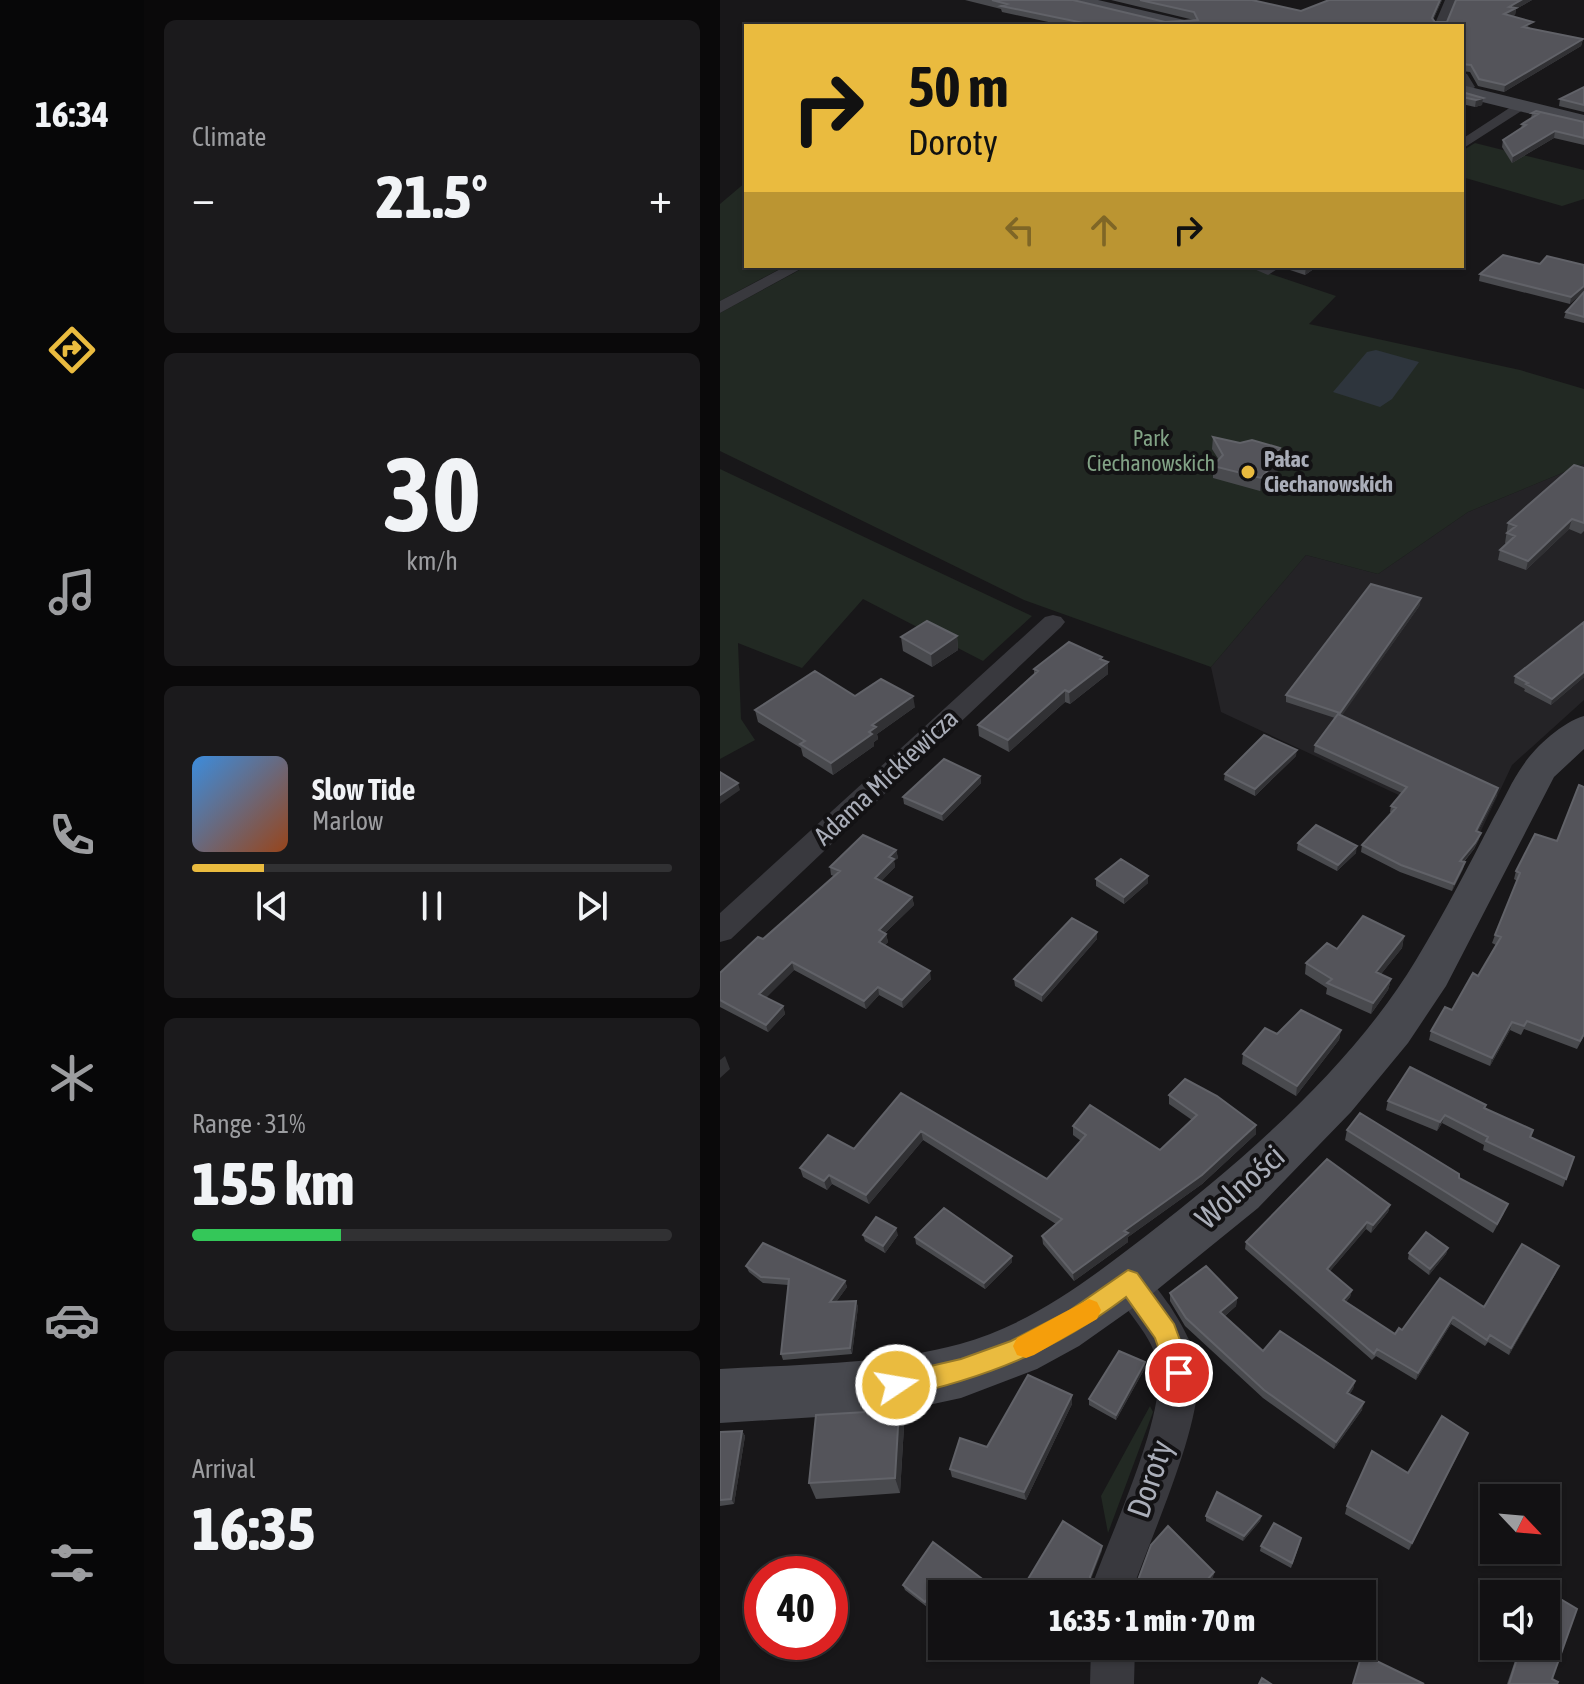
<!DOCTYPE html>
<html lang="en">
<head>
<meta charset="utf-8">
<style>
  :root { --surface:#121113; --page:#1b1a1c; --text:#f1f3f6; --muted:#9c9da0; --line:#313133; --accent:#eabb3f }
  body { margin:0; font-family:"Asap Condensed",sans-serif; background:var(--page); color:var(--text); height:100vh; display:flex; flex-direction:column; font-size:30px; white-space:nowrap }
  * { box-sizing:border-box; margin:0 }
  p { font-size:26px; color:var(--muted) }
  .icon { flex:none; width:44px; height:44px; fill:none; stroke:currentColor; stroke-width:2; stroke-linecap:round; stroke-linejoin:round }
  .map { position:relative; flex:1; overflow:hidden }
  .panel { display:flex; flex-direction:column; gap:20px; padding:20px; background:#0a090a; width:576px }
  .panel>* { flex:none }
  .banner { position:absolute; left:24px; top:24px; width:720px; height:244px; border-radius:0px; box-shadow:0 2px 6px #0004,0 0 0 2px var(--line); background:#eabb3f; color:#111; overflow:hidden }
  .needle { width:52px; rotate:116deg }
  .tools { position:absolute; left:760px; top:1484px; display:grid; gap:16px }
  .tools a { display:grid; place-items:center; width:80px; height:80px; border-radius:0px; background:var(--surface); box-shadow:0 2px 6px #0004,0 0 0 2px var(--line); font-size:40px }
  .speed { position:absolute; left:24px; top:1556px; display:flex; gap:16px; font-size:40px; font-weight:700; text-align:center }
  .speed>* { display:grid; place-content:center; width:104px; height:104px; border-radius:50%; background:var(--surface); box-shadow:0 2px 6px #0004,0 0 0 2px var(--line); line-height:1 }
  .speed .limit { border:12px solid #d22; background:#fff; color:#111 }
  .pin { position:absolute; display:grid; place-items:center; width:68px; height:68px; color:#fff; margin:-34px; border:4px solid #fff; border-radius:50%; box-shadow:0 2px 8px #0007 }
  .me { position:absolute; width:88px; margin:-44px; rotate:78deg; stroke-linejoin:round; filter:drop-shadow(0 0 6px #0008) }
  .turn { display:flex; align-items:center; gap:28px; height:168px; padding:0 32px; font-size:36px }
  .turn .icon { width:104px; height:104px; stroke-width:2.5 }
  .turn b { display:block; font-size:56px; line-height:68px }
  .lanes { display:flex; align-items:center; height:76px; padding:0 32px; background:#0003; justify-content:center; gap:40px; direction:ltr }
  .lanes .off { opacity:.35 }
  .big { font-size:60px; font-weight:800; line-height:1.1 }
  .panel .card { flex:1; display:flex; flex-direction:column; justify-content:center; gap:12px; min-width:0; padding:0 28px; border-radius:12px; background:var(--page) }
  .panel .dial { align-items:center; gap:0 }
  .dial b { font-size:104px; line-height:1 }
  .song { display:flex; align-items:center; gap:24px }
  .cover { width:96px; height:96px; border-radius:12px; background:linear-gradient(135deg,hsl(210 70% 55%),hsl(20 70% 35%)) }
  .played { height:8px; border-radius:4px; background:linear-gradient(90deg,var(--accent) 15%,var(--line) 15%) }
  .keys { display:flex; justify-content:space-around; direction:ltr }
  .heat { display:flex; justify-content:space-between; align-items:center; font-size:44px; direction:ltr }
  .charge { height:12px; border-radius:6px; background:linear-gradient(90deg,#34c759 31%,var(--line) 0) }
  .trip { position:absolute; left:208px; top:1580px; width:448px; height:80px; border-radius:0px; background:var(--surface); box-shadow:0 2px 6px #0004,0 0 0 2px var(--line); font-weight:800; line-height:80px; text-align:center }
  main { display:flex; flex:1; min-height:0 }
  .dock { display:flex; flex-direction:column; width:144px; justify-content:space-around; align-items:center; background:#070708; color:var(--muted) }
  .dock .icon { width:56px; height:56px }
  .dock .active { color:var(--accent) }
  .dock b { font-size:36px; color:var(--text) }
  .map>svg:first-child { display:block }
</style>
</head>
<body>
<main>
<nav class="dock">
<b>16:34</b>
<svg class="icon active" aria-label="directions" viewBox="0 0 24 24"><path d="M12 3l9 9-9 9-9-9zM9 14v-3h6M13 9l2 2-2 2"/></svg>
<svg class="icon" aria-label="music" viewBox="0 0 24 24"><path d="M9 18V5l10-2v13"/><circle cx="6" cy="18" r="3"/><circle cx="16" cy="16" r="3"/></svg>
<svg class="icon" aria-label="phone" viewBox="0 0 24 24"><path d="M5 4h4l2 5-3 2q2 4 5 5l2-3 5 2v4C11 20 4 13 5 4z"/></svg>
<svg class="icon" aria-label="climate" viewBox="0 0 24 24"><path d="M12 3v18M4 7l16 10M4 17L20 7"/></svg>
<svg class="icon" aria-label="car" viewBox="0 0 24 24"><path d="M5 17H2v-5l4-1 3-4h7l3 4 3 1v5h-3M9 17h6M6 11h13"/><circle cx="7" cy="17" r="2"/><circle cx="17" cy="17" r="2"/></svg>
<svg class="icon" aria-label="filters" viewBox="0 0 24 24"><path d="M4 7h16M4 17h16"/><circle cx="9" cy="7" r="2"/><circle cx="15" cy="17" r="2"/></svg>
</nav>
<section class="panel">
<div class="card"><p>Climate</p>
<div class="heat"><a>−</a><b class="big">21.5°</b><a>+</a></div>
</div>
<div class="card dial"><b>30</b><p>km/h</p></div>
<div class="card">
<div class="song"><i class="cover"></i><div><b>Slow Tide</b><p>Marlow</p></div></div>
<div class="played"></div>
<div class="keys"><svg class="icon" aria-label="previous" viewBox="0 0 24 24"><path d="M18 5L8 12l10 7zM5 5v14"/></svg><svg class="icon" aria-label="pause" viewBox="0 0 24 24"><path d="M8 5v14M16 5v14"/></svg><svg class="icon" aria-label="next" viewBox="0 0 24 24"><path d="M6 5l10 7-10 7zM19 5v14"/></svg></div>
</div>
<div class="card"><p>Range · 31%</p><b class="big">155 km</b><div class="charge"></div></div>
<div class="card"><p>Arrival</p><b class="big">16:35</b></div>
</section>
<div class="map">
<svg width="864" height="1684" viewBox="0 0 864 1684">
  <rect width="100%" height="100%" fill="#181719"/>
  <path fill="#242326" d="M864 464V700L792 765 760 833 501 712 491 667 586 555 658 574 748 512Z"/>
  <path fill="#222923" d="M755 143 864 170V199L842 206 742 177V151Z
    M26 182V266H65L0 301V204Z
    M87 266H527L616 296 589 324 800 370 864 389V464L748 512 658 574 586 555 491 667 304 600 0 451V313Z
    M0 469 312 616 263 661 143 599 82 668 18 643 21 719 35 740 0 759Z
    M430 1406 433 1412 388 1533 381 1496Z"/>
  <path fill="#2e353d" d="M656 350 699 362 672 399 660 407 613 392 647 352Z"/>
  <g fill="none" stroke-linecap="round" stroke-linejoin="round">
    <path fill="#39393e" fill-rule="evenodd" d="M725 0H737L726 26H714Z
      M742 73 747 74 755 87 743 95Z
      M797 103 809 106 742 149V139Z
      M66 266H86L0 313V301Z
      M527 266H562L548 275Z
      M333 615 341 617 345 622 341 627 11 939 0 942V913L325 617Z
      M408 1264C427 1271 438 1290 450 1306 462 1325 477 1350 478 1373 481 1426 434 1530 415 1583V1594H373V1583C391 1533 450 1408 437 1360 429 1330 402 1309 390 1281L395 1269Z
      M371 1646H415L414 1684H370Z"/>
    <path fill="#47484e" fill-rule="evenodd" d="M349 0H378L473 22 475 26H446L351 3Z
      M742 85 864 115V127L742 97Z
      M864 716V749L834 777 726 986 688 1043 631 1112 538 1208 427 1298 359 1346 317 1369 241 1398 176 1412 0 1423V1369C80 1364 163 1365 240 1344 310 1325 370 1279 427 1235 523 1161 633 1065 696 960 724 914 749 865 774 817 784 800 792 780 804 764 816 746 843 722 864 716Z"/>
  </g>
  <path fill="#494a4e" d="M245 0H353L445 22 474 20 391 0H532L581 11 722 0 713 20 715 22H727L736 0H812L796 9 795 15 792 16 812 29 863 39 861 46 784 92 758 86 750 72 742 71V26H347L282 12 281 9Z
    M864 87V112L839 106 840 99Z
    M742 92 763 98 762 105 755 107 742 104Z
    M812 113 864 122V145L834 138 792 163 782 147 783 140 801 128 802 124 811 118Z
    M820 264 864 265 850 304 759 281 760 274Z
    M563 266H598L585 275 564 268Z
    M864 292V323L844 318 846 312Z
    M493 437 520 443 560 448 562 466 540 491 493 478V466L499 460 492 449Z
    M864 468V531L861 534 849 529 806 570 778 560 780 550 786 544 785 543 788 523Z
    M700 605 621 716 777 795 758 831 759 839 754 849 744 862 743 869 732 891 680 872 641 852 642 845 672 813 670 812 671 806 682 793 594 752 595 745 615 718 566 702V695Z
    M864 622V677L831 705 804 691 805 689 794 683 795 676Z
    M237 636 238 650 212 667 183 651 181 637Z
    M382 660 388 674 350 704 345 702 289 752 259 736 258 725 314 674V669Z
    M135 696 195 707 157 734 158 739 154 742V746L113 775 83 756 81 748 38 722 35 710Z
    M576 756 535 796 504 780 505 774Z
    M260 776 261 783 223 821 184 804 183 797Z
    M815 834 864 1036 857 1049 804 1029 801 1035 790 1030 770 1066 709 1040 711 1031 732 1010 758 976 776 945 772 943 775 935 797 881 794 879 796 871Z
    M578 843 636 853 617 871 577 850Z
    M176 850 178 858 174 861 175 867 161 881 192 897 194 905 165 933 166 934 168 942 165 945 211 979 183 1008 159 995 146 1009 74 970 46 997 63 1006 65 1014 48 1032 0 1007V973L43 939 114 876 111 875 110 867Z
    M428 876V883L404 904 376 886V879Z
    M377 932V939L322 1002 295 986 294 979Z
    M684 936 682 948 661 974 671 979 668 990 651 1014 606 994 607 988 585 974 586 963 617 949Z
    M621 1030 619 1040 576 1096 522 1064 523 1054 557 1034Z
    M181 1093 327 1179 361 1141 353 1135V1126L440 1150 472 1120 449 1104V1095L536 1134 482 1184 408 1237V1242L354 1281 323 1244 322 1236 336 1224 203 1140 149 1204 112 1184 107 1190 83 1177 80 1168 134 1149Z
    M668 1101 766 1105 765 1108 810 1137 854 1157 843 1187 763 1150 764 1145 722 1123 717 1131 666 1110Z
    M627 1130 739 1178 784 1213 773 1233 625 1140Z
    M670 1205 668 1212 651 1233 646 1229 610 1271 632 1290 630 1297 626 1302 675 1334 682 1330 764 1307 836 1273 789 1355 768 1342 765 1346 731 1324 696 1380 656 1356 652 1360 525 1249 526 1242Z
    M143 1235H178L165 1253 145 1241Z
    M195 1237 292 1262 265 1289 196 1244Z
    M728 1248 726 1254 709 1275 688 1259 689 1253Z
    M26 1266 125 1281 127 1287 116 1302 136 1301 138 1307 132 1354 63 1360 61 1354 68 1285 43 1283 29 1272Z
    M450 1293 517 1298 516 1306 505 1316 543 1351 635 1381 633 1389 629 1395 642 1410 614 1449 543 1398 465 1326 450 1301Z
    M425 1368 396 1420 369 1405V1399Z
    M352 1395V1404L306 1500 232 1477 230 1469Z
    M184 1426 180 1493 96 1499 89 1483Z
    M22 1431 25 1436 14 1504 0 1506V1432Z
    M748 1433 689 1550 625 1514 627 1506 688 1473Z
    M486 1516H541L540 1521 523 1541 486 1521Z
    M580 1543 571 1568 540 1551 541 1546Z
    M494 1572 493 1577 479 1594H426L418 1585V1580Z
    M183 1585 266 1586 262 1594H223L218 1590 207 1607 185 1590Z
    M822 1588 857 1609 832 1679 838 1682 837 1684H787L800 1646H826V1594H819Z"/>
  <path fill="#313134" d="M720 0H722L711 25 712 18Z
    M801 0H812L796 9 795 15 783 21 784 14 789 7Z
    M863 39 861 46 784 92 785 85Z
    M763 98 762 105 755 107 756 100Z
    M835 131 834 138 792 163 793 156Z
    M586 266H598L585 275Z
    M864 286V292L850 304 851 297Z
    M560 448V458L563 454 562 466 540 491 541 478Z
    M852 519 849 529 806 570 808 561Z
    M701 598 700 605 619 720 620 713Z
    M237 636 238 650 212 667 211 654Z
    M382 657V666L388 662V674L350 704 349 692Z
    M864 672V677L831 705 832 699Z
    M345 690V702L289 752 288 740Z
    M193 696 195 707 157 734 158 739 154 742V746L113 775 111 763 149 732 152 725Z
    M577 750 576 756 535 796V789Z
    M260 776 261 783 223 821 222 814Z
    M18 783 20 790 0 804V795Z
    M778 788 777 795 755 837 756 831Z
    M761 833 759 839 754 849 739 867 740 861Z
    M637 846 636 853 617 871 618 865Z
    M176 850 178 858 174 861 175 867 157 886 155 878 169 857Z
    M745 862 743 869 732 891 734 884Z
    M428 876V883L404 904V897Z
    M192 897 194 905 160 938 159 930Z
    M377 932V939L322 1002V995Z
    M166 934 168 942 160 949 159 942Z
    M684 936 682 948 654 983 656 972Z
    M72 962 74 970 42 1002 39 994Z
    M210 971 211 979 183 1008 182 1000Z
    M671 979 668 990 651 1014 653 1003Z
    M158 987 159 995 146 1009 144 1001Z
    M63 1006 65 1014 48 1032 46 1025Z
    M792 1022 790 1030 770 1066 772 1058Z
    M621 1030 619 1040 576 1096 577 1086Z
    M5 1056 10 1069 0 1078V1060Z
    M725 1115 722 1123 717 1131 720 1122Z
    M536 1125V1134L482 1184 408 1237V1242L354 1281 353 1273Z
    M201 1131 203 1140 149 1204 146 1195Z
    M109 1175 112 1184 107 1190 104 1181Z
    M670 1205 668 1212 651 1233 653 1225Z
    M647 1222 646 1229 606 1276 607 1269Z
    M176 1228 178 1235 165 1253 163 1246Z
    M728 1248 726 1254 709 1275 710 1269Z
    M292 1256V1262L265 1289 264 1283Z
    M839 1266 836 1273 789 1355 791 1348Z
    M125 1281 127 1287 112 1308 110 1302Z
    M632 1290 630 1297 622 1307 623 1300Z
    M517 1298 516 1306 500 1320V1312Z
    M136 1301 138 1307 132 1354 130 1348Z
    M733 1317 731 1324 696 1380 698 1373Z
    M425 1362V1368L396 1420V1415Z
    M635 1381 633 1389 625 1401 627 1393Z
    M352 1395V1404L306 1500 304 1492Z
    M644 1402 642 1410 614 1449 616 1442Z
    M179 1410 184 1426 180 1493 175 1478Z
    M22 1431 25 1436 14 1504 11 1499Z
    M748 1433 745 1441 689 1550 692 1543Z
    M541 1516 540 1521 523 1541 524 1536Z
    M382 1546V1551L370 1582V1594H367L370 1577Z
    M494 1572 493 1577 479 1594H475Z
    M265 1581 266 1586 262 1594H258Z
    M217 1586 218 1590 207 1607 205 1602Z"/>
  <path fill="#54545a" stroke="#616268" stroke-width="2" d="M272 0H353L445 22 478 20 474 12 420 0H532L581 11 609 0H720L712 18 715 22H727L736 0H801L789 7 796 8 784 14 813 22 803 27 863 39 785 85 759 79 751 65 742 64V26H378L281 6 287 4Z
    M864 87V105L840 99Z
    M742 92 763 98 756 100 742 97Z
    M816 111 864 122V138L835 131 793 156 783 140 806 125 802 124 818 114 812 113Z
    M783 255 820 264 827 256 864 265V286L851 297 760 274Z
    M864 292V317L846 312Z
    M493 437 520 443 532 440 560 448 557 452 563 454 541 478 493 466 503 455Z
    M854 465 864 468V523L852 519 808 561 780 550 795 536 787 533 796 526 788 523Z
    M651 584 701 598 620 713 566 695Z
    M207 621 237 636 211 654 181 637Z
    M864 622V672L832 699 806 684 808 683 795 676Z
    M349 642 382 657 380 659 388 662 349 692 345 690 288 740 258 725 318 671 314 669Z
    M95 671 135 696 161 679 193 696 152 725 156 727 149 732 152 734 111 763 80 744 85 741 35 710Z
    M618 714 778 788 756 831 761 833 755 843 740 861 745 862 734 884 681 865 642 845 676 808 671 806 687 787 595 745Z
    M544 735 577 750 535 789 505 774Z
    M224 759 260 776 222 814 183 797Z
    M0 772 18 783 0 795Z
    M859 785 864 787V1034L860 1041 807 1021 804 1026 792 1022 772 1058 711 1031 725 1007 732 1010 753 973 758 976 781 937 775 935 800 873 796 871 815 834 837 841Z
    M596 825 637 846 618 865 578 843Z
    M143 835 176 850 169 857 174 859 155 878 192 897 159 930 166 934 159 942 210 971 182 1000 158 987 144 1001 72 962 39 994 63 1006 46 1025 0 1000V973L38 937 43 939 120 871 110 867Z
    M401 859 428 876 404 897 376 879Z
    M643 916 684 936 656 972 671 979 653 1003 607 983 612 979 586 963 607 943 617 949Z
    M352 918 377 932 322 995 294 979Z
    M581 1010 621 1030 577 1086 523 1054 545 1028 557 1034Z
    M690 1067 766 1105 764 1108 813 1130 810 1137 854 1157 846 1179 766 1141 768 1137 725 1115 720 1122 668 1101Z
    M465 1079 497 1096 536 1125 482 1175 404 1231 408 1233 353 1273 322 1236 342 1219 201 1131 146 1195 109 1175 104 1181 80 1168 108 1135 134 1149 181 1093 327 1179 366 1135 353 1126 370 1105 440 1150 477 1115 449 1095Z
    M640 1113 739 1174V1178L788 1204 777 1224 627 1130Z
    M607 1159 670 1205 653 1225 647 1222 607 1269 632 1290 623 1300 675 1334 679 1328 682 1330 720 1278 764 1307 802 1244 839 1266 791 1348 770 1335 767 1340 733 1317 698 1373 657 1349 654 1354 526 1242Z
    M224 1208 292 1256 264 1283 195 1237Z
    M156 1217 176 1228 163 1246 143 1235Z
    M706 1232 728 1248 710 1269 689 1253Z
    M43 1243 125 1281 110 1302 136 1301 130 1348 61 1354 69 1279 41 1277 26 1266Z
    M486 1266 517 1298 500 1312 543 1351 560 1331 635 1381 627 1393 644 1402 616 1442 544 1390 466 1318 450 1293Z
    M399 1351 425 1362 396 1415 369 1399Z
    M308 1375 352 1395 304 1492 230 1469 240 1438 267 1447Z
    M179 1410 175 1478 89 1483 96 1415Z
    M722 1416 748 1433 692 1543 627 1506 652 1451 688 1473Z
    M22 1431 11 1499 0 1500V1432Z
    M497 1492 541 1516 524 1536 486 1516Z
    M343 1521 382 1546 370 1577V1589L367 1594H299Z
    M554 1523 581 1538 572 1563 541 1546Z
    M448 1526 494 1572 475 1594H431L418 1580 431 1545Z
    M213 1542 265 1581 258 1594H228L217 1586 205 1602 183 1585Z
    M822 1588 857 1609 832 1679 838 1682 837 1684H789L801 1646H826V1594H820Z
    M642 1654 704 1684H633Z
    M542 1678 551 1684H539Z"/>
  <path fill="#eabb3f" stroke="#987a29" stroke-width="2" d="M408 1270 417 1273 454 1324 472 1373 468 1381 459 1385 450 1381 435 1338 406 1297C333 1352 265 1378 176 1398L167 1394 164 1385 167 1376 241 1359 291 1341 349 1311Z"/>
  <path fill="#f59e0b" d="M369 1299 377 1302 381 1310 377 1319 314 1355 306 1358 297 1355 293 1346 297 1338Z"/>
  <circle fill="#eabb3f" stroke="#131214" stroke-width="3" cx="528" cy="472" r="8"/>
  <g text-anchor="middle" stroke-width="8" stroke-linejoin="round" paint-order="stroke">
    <g font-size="22" fill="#82a386" stroke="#131214">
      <text x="431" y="446">Park<tspan x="431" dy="25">Ciechanowskich</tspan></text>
    </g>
    <g font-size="22" font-weight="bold" fill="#aaaeb9" stroke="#131214" text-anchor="start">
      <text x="544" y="467">Pałac<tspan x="544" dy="25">Ciechanowskich</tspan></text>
    </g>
    <g font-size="26" fill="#aaaeb9" stroke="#131214">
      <text transform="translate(166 777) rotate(-43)" y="9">Adama Mickiewicza</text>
    </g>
    <g font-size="32" fill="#aaaeb9" stroke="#131214">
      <text transform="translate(520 1187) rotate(-42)" y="11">Wolności</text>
      <text transform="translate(430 1479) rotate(-71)" y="11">Doroty</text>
    </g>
  </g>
</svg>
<div class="tools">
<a><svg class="needle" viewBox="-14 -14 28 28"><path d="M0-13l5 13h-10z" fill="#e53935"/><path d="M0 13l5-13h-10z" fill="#9c9da0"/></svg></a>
<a><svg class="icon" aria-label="sound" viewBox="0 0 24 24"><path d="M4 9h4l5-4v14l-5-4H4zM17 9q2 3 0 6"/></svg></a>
</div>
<div class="speed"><div class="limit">40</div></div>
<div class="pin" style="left:459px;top:1373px;background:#d93025"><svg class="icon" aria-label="arrive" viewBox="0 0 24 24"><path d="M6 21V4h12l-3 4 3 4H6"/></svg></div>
<svg class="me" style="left:176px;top:1385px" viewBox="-20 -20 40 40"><circle r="17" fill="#eabb3f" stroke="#fff" stroke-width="3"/><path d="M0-11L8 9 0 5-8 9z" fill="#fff"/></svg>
<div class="trip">16:35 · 1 min · 70 m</div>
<div class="banner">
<div class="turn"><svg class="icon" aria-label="right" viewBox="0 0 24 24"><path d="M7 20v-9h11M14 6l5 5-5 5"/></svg><div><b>50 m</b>Doroty</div></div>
<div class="lanes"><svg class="icon off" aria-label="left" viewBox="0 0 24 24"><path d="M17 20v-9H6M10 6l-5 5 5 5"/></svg><svg class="icon off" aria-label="ahead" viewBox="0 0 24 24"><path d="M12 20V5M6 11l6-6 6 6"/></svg><svg class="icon" aria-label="right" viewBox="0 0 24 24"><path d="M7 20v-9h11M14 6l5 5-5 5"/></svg></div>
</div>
</div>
</main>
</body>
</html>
